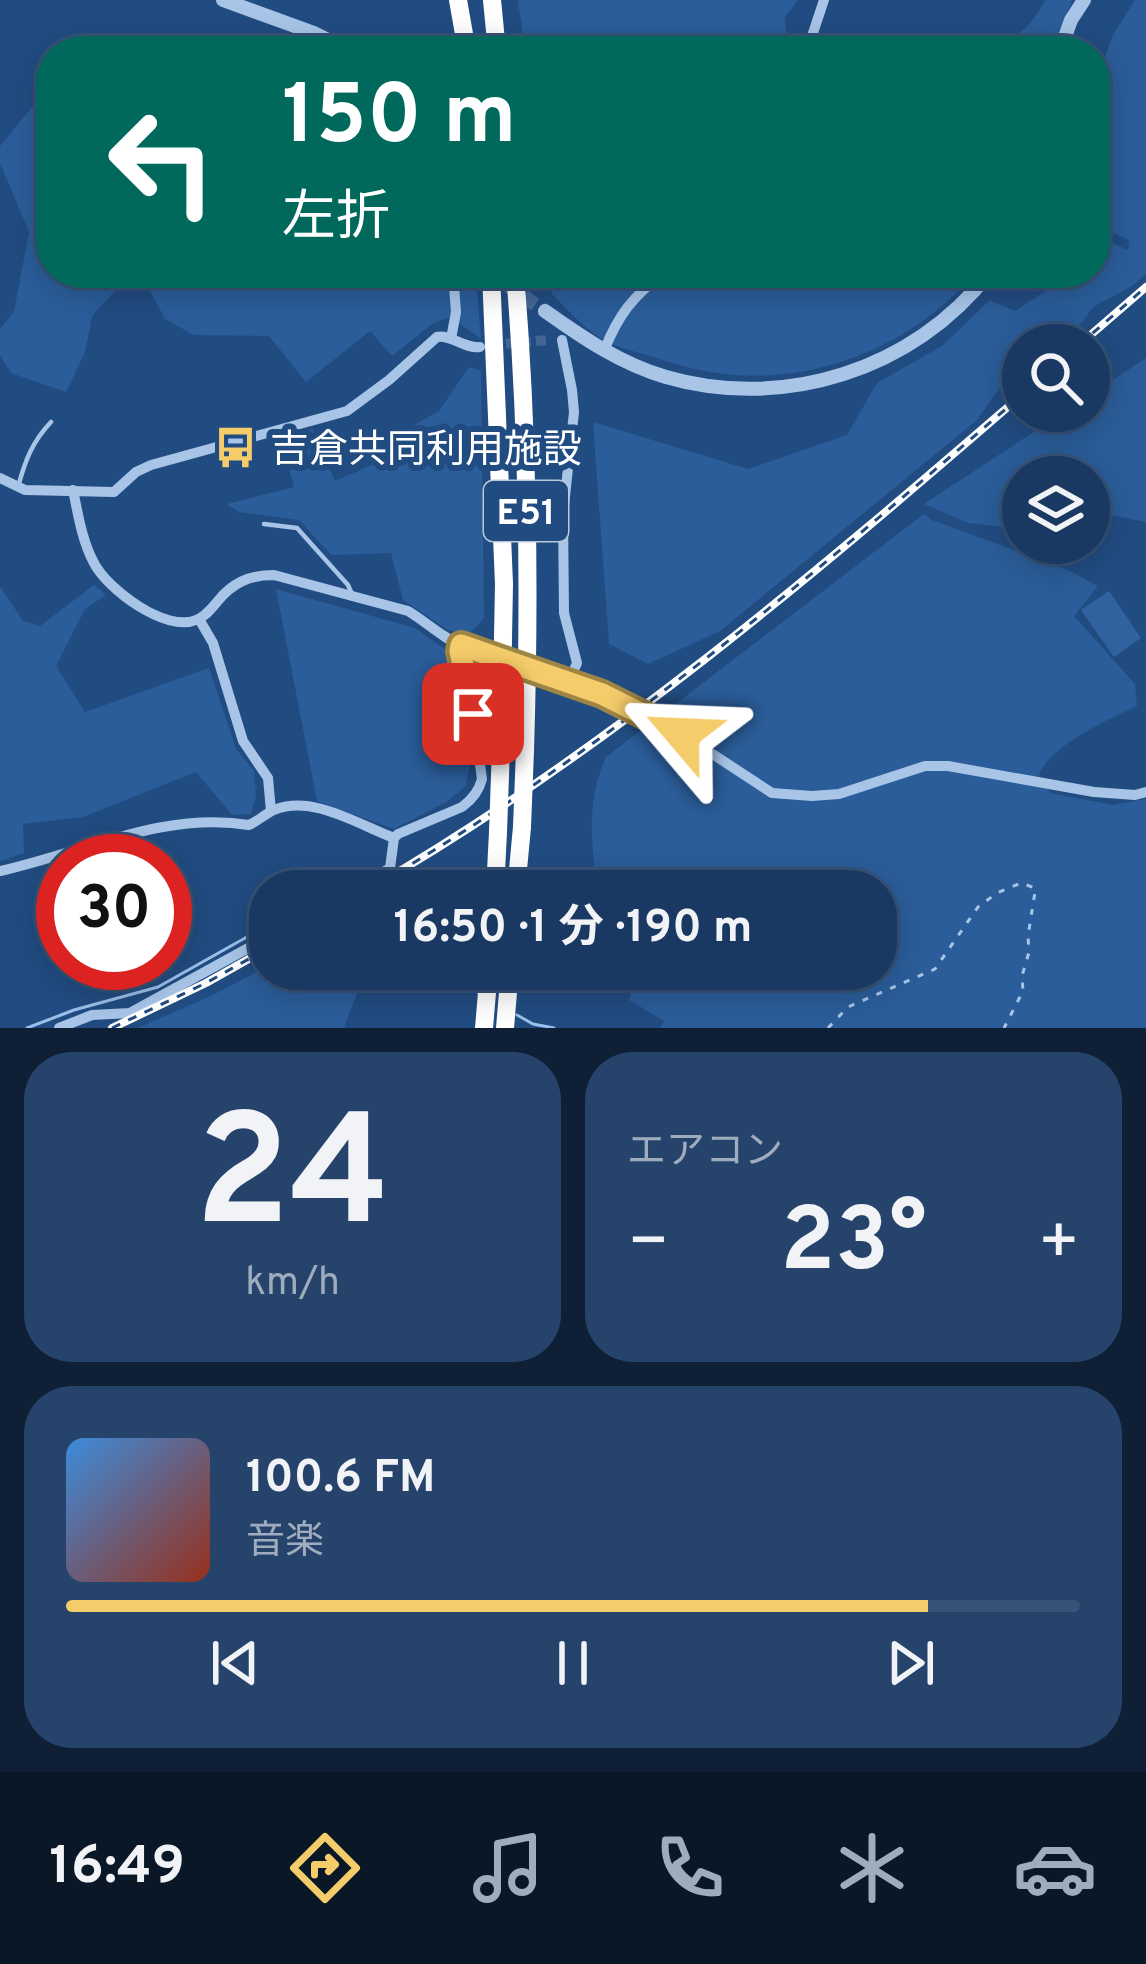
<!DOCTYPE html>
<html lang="ja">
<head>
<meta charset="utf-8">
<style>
  :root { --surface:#193962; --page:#26446b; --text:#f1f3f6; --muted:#9facbe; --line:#375377; --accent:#f5cc6a }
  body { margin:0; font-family:Overpass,"Noto Sans JP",sans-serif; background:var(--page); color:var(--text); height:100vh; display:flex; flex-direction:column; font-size:45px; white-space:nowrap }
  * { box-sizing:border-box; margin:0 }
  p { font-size:39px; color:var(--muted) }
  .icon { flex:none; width:66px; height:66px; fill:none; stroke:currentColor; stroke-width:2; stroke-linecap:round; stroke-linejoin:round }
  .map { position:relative; height:1028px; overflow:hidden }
  .panel { display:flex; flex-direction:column; gap:24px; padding:24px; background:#0e1f36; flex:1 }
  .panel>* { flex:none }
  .guide { position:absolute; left:36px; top:36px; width:1074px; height:252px; border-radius:48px; box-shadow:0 6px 30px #0003,0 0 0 3px var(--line); background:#00695c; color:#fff; overflow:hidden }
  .tools { position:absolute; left:1002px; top:324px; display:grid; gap:24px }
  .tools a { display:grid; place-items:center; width:108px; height:108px; border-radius:50%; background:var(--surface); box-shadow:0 6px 30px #0003,0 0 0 3px var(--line); font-size:60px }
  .speed { position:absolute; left:36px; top:834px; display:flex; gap:24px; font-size:60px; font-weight:700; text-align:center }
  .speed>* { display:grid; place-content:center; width:156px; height:156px; border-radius:50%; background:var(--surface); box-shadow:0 6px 30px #0003,0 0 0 3px var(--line); line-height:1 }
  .speed .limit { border:18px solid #d22; background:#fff; color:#111 }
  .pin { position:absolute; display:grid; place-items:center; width:102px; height:102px; color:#fff; margin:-51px; border-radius:24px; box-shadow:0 6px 18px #0006 }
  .me { position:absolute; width:132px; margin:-66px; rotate:296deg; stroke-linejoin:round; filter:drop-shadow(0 0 9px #0008) }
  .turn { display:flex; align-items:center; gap:42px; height:252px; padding:0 48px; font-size:54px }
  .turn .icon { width:156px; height:156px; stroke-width:2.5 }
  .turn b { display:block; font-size:84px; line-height:102px }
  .big { font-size:90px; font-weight:700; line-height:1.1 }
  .panel .card { flex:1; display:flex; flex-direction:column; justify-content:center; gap:18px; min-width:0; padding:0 42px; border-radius:48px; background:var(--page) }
  .panel .dial { align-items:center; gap:0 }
  .dial b { font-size:156px; line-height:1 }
  .song { display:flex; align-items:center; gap:36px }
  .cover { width:144px; height:144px; border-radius:18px; background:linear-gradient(135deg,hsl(210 70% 55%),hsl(10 70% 35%)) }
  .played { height:12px; border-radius:6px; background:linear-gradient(90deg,var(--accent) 85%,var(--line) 85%) }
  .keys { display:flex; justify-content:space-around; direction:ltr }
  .heat { display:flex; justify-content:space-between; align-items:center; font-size:66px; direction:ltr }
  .panel .tiles { flex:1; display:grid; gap:24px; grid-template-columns:1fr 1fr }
  .card:last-child { grid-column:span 2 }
  .trip { position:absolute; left:249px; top:870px; width:648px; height:120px; border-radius:48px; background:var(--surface); box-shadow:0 6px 30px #0003,0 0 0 3px var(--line); font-weight:700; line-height:120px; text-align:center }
  .tabs { display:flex; height:192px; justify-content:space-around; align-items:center; background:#0a1727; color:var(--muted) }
  .tabs .icon { width:84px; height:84px }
  .tabs .active { color:var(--accent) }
  .tabs b { font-size:54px; color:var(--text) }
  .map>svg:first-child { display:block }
</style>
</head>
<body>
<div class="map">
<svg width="1146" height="1028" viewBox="0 0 1146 1028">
  <rect width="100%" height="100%" fill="#214c82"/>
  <path fill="#2b5d9a" d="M518 0H798L785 17 787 39 782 51H525Z
    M1046 0H1072L1052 51H977L982 33C1022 42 1025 31 1046 0Z
    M1135 0H1146V274L1132 286 1093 307 1066 345H1023V365L1006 379 977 420 720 631 648 664 609 644 593 422 748 469 847 435 877 383 942 346 990 300 1015 311 1074 273H1095V258L1113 243 1128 250 1129 240 1107 230 1095 220V85L1113 35Z
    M51 84V273H131L92 316 85 352 66 392 11 373 0 355V329L14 312 29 232 0 163V146Z
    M141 273H470L476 276 481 339 451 317 432 324 392 356 370 331 306 382 269 336 194 335 165 319Z
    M550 273H786L794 278 798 273H975C918 341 824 382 735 375 706 373 680 366 653 357 639 352 622 349 609 343 587 332 569 311 552 294Z
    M1146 358V522L1110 515 1089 519V477H1023V529L968 523 924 504 1066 411H1089V396Z
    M469 367 481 371 484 618 468 635 448 630 403 600 391 553 331 555 299 520 239 512 227 504 294 487 280 434 313 429 335 481 408 449 405 430 439 411Z
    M924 514 932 520 1068 570 1098 586 1074 616 1135 684 1137 706C1109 719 1049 746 1039 775L1050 793 1113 805 1146 799V1028H660L664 1021 629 1000 637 975 645 969H876V891H598C591 845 586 801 606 757Z
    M94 585 106 595 85 609 56 666 85 712 209 668 236 749 254 771 256 796 251 814 232 815 196 772 83 817 23 824 24 853 0 861V586L23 621 40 626Z
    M276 589 415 628 450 653 462 699 470 767 465 787 446 802 394 829 317 801Z
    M270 965V969H366L344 1028H138L213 995Z"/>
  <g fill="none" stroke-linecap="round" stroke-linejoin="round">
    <path stroke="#9cc0e9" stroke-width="3" d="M432 969 477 992
      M517 1015 533 1024 554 1028
      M27 1028 74 1010 158 987 270 924"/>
  </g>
  <path fill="#3162a0" d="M1109 591 1141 638 1114 657 1081 610Z"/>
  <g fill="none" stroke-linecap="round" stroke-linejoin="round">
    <path stroke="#426795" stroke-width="10" stroke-dasharray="10 5" stroke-linecap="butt" d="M491 345 548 340"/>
    <path stroke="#426795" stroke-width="14" stroke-dasharray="14 7" stroke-linecap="butt" d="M489 273 545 311"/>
    <path stroke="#a8c5e8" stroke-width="3" stroke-dasharray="6 9" stroke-linecap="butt" d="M828 1028 848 1007 935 969 978 907 997 893 1021 883 1035 888V892L1028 936 1029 952 1022 976 1023 991 1004 1028"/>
    <path stroke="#a8c5e8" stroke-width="4.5" d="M18 487C25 461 32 442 51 422
      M264 524 297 528 348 585 352 594"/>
    <path stroke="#a8c5e8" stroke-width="10" d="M807 51 824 0
      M451 339 456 312 453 273
      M562 340 572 390 574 412 563 515 564 613 577 663 569 681
      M604 351C618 315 633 296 664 273
      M0 478 25 490 114 492 136 472 151 465 347 411 389 380 437 337C451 334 464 349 480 347
      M73 490C78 514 82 541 94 563 107 589 166 633 196 620 205 617 211 609 217 602 232 583 249 575 274 575L408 611C428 623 443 639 465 647
      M199 619 213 643 243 741 268 778 271 811
      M565 680 602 694
      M682 734 772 793 812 796 839 794 925 766H948L1094 792 1135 795 1146 792
      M0 871C82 853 163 811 249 825 258 821 265 814 274 810 312 794 359 825 394 838
      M351 891 390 868 394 838 398 834 462 807C473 799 479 791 482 779L473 714 459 651 461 645
      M59 1028 92 1015 130 1013 270 936"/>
    <path stroke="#a8c5e8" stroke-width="14" d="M223 0 314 33 350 51
      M1060 51 1071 20 1084 0
      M545 311C583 338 621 364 666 377 783 411 914 370 989 273"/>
    <path stroke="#fff" stroke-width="18" d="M458 0 467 51
      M492 0 497 51
      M491 273 504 584 501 747
      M515 273C528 431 530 591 525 750
      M495 891 498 832
      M516 891 522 827
      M484 1028 489 969
      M505 1028 510 969"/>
    <defs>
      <path id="rail" d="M1079 345 1146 287
        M366 891C605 753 815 574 1023 394
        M112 1028 206 983 270 947"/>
    </defs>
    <use href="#rail" stroke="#fff" stroke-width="8"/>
    <use href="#rail" stroke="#214c82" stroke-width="3" stroke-dasharray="9" stroke-linecap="butt"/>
    <path stroke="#a8c5e8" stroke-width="10" d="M465 647 562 679
      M602 694 682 734"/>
    <path stroke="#fff" stroke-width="18" d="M522 827 525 750
      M498 832 501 747"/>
  </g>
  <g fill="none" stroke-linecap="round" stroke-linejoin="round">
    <defs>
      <path id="route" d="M473 714 460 651 461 645 602 694 682 734"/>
    </defs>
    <use href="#route" stroke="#9f8545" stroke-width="30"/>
    <use href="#route" stroke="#f5cc6a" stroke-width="21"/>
  </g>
  <defs>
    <symbol id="bus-bare" viewBox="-9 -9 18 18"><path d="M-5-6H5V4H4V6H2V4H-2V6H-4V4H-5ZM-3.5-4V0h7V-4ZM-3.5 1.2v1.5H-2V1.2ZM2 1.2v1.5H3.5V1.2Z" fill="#f5cc6a" stroke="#214c82" stroke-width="2.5" paint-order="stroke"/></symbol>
  </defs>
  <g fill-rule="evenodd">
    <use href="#bus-bare" x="206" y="418" width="59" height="59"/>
  </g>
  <g text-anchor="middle" stroke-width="12" stroke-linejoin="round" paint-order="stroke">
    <rect fill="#214c82" stroke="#bcc9da" stroke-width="3" x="484" y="481" width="84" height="60" rx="9"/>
    <g font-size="36" font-weight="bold" fill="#fff">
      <text x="526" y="524">E51</text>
    </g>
    <g font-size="39" fill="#fff" stroke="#214c82" text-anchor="start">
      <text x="270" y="462">吉倉共同利用施設</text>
    </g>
  </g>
</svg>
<div class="tools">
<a><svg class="icon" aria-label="search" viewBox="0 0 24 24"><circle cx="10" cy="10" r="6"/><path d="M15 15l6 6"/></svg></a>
<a><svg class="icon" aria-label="layers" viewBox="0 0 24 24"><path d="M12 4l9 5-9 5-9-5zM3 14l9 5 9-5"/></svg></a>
</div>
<div class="speed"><div class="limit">30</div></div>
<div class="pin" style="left:473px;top:714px;background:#d93025"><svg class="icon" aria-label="arrive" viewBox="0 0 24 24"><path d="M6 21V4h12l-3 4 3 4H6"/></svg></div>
<svg class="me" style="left:682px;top:734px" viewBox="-20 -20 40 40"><path d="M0-17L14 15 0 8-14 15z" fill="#f5cc6a" stroke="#fff" stroke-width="4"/></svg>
<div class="trip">16:50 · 1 分 · 190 m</div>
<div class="guide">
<div class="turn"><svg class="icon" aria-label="left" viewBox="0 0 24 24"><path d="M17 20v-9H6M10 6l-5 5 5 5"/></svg><div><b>150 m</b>左折</div></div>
</div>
</div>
<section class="panel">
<div class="tiles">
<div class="card dial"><b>24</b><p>km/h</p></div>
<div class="card"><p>エアコン</p>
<div class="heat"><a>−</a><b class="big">23°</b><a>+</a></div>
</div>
<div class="card">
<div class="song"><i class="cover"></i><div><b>100.6 FM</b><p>音楽</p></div></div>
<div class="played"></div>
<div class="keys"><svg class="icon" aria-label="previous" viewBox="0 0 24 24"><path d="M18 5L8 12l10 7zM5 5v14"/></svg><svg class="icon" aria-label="pause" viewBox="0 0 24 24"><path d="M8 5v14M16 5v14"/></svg><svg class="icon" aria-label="next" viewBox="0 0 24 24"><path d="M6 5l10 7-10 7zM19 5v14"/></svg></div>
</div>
</div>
</section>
<nav class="tabs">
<b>16:49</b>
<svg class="icon active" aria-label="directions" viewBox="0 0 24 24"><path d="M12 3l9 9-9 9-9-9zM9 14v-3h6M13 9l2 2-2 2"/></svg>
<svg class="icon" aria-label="music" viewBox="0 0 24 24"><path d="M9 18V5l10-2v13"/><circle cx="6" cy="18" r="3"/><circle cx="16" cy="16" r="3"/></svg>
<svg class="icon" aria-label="phone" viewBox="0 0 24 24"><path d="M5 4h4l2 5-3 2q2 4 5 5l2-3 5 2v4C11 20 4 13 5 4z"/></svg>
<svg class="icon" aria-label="climate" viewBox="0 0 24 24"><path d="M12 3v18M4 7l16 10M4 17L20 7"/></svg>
<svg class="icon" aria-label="car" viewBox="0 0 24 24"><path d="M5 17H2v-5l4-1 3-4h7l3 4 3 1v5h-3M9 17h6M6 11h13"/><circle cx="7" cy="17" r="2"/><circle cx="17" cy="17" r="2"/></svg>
</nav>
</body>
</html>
